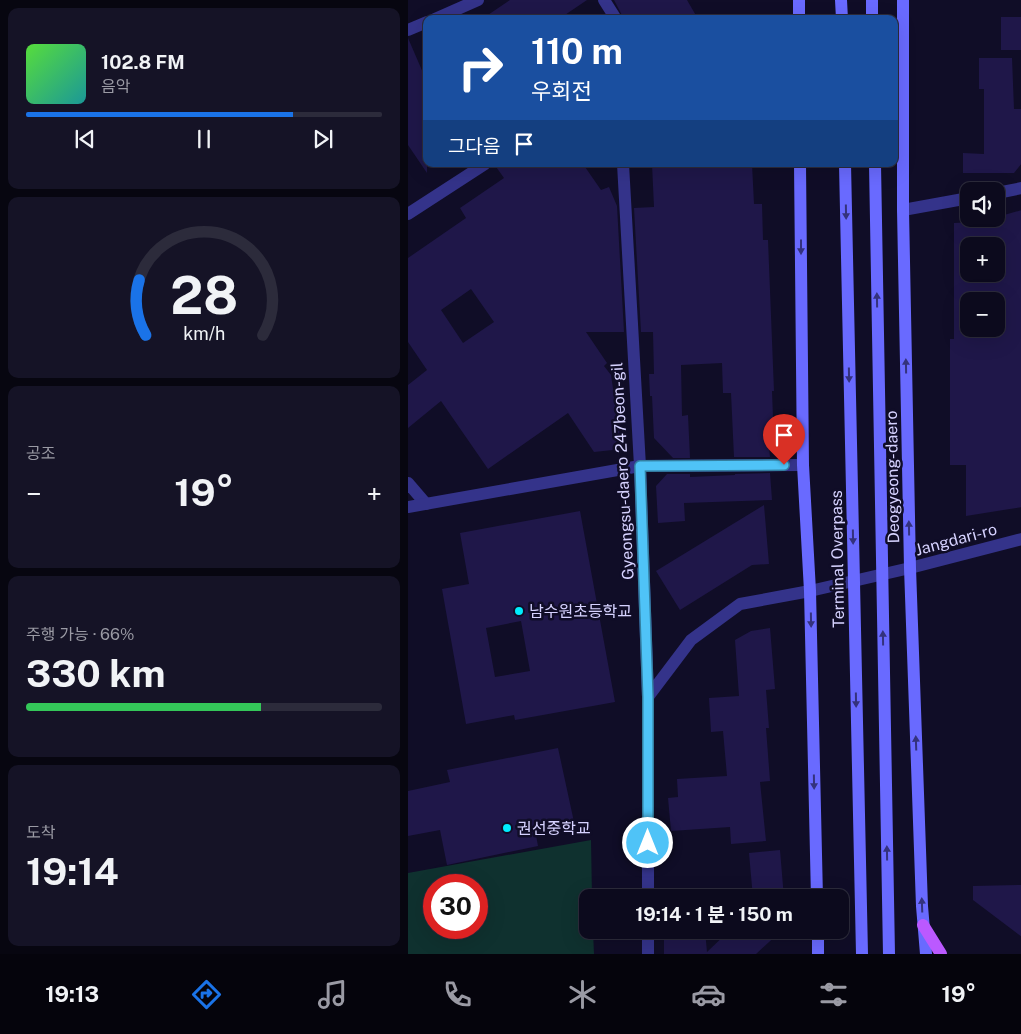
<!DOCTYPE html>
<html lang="ko">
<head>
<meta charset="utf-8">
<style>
  :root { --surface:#0c0a1d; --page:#151326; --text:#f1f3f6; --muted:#9a9aa4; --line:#2c2b3b; --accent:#1a73e8 }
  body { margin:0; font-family:"Public Sans","Noto Sans KR",sans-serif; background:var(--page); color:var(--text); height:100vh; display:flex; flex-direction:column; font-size:19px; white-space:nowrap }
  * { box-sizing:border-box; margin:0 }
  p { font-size:16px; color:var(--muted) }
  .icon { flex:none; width:28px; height:28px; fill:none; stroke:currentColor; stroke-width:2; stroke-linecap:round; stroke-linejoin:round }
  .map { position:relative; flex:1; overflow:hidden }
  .side { display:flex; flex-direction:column; gap:8px; padding:8px; background:#070610; width:408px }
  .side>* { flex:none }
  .hud { position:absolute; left:15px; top:15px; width:475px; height:152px; border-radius:10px; box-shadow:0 5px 20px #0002,0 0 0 1px var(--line); background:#1a4fa0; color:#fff; overflow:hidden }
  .buttons { position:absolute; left:552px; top:182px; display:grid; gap:10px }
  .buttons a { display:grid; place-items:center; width:45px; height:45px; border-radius:10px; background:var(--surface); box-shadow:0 5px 20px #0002,0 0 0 1px var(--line); font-size:25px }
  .speed { position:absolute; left:15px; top:874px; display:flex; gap:10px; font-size:25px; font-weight:700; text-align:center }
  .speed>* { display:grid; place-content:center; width:65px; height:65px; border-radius:50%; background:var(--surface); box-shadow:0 5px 20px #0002,0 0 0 1px var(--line); line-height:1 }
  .speed .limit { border:8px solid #d22; background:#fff; color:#111 }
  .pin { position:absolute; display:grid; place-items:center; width:42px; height:42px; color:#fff; margin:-51px -21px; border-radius:50% 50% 50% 0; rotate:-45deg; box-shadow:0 0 5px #0007 }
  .pin .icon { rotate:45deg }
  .me { position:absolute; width:55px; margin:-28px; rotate:0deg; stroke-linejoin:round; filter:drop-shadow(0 0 4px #0008) }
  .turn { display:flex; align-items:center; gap:18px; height:105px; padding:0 25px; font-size:22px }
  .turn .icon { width:65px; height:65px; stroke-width:2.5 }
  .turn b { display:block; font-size:35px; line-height:42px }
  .then { display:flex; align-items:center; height:48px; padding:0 25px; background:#0003; gap:10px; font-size:19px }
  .big { font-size:38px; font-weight:700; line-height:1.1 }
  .side .widget { flex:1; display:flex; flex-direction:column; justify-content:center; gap:8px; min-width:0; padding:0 18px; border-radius:10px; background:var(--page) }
  .side .dial { align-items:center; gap:0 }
  .dial svg { height:130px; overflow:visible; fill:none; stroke:var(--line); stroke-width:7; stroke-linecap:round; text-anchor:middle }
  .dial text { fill:var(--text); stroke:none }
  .song { display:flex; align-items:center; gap:15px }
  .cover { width:60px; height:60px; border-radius:8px; background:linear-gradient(135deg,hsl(110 70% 55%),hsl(180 70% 35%)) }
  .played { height:5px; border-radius:2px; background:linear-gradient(90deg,var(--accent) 75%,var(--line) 75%) }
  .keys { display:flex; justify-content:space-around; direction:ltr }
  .heat { display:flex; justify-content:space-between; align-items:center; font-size:28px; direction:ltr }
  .charge { height:8px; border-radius:4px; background:linear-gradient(90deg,#34c759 66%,var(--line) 0) }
  .trip { position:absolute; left:171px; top:889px; width:270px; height:50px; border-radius:10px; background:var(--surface); box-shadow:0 5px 20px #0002,0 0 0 1px var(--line); font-weight:700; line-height:50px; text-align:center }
  .tab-bar { display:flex; height:80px; justify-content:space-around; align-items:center; background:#05040c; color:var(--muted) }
  .tab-bar .icon { width:35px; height:35px }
  .tab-bar .selected { color:var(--accent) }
  .tab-bar b { font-size:22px; color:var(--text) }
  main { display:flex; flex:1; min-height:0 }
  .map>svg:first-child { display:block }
</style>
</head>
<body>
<main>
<section class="side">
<div class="widget">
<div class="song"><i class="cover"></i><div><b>102.8 FM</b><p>음악</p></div></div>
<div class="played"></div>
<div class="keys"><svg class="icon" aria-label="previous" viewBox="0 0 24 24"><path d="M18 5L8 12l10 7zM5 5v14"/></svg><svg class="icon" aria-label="pause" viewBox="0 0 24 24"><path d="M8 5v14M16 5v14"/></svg><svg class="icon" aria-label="next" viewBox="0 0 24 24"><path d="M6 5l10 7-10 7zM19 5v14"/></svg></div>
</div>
<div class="widget dial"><svg viewBox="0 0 100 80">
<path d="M14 69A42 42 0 1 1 86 69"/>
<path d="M14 69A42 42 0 0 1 10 35" stroke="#1a73e8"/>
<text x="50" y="56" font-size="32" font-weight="700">28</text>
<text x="50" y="72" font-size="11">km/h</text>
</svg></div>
<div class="widget"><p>공조</p>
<div class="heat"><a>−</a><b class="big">19°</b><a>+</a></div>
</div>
<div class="widget"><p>주행 가능 · 66%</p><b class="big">330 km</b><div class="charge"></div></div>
<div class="widget"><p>도착</p><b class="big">19:14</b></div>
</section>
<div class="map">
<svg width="614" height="954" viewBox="0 0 614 954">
  <rect width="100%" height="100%" fill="#100d27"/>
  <path fill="#0f312f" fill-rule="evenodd" d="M183 840 184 897 180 898V930H185L186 954H0V873ZM26 885H69V928H26Z"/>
  <path fill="#1f1749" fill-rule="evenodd" d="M102 0H179L151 19H74Z
    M206 0H279L290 19H216Z
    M593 17H614V50H593Z
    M0 38 19 82V173L0 145Z
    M571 58H604L606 109H614V163L606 173H555V153L576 154V89H571Z
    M86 164H175L193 190 201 187 209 206 216 332H178L199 363 196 366 203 375 214 449 186 452 160 413 80 469 33 401 0 428V385L19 370 0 342V258L58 218 52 208 96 178ZM63 289 86 322 55 343 33 310Z
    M244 164H344L346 204H354L355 240H360L366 391H364L366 445 361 446 362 457H326L323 393H315L314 363 273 365 274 416 280 415 282 458H265L246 438 244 396H242L241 374H246L245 332H233L226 208 246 207Z
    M614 210V507L558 516V465H542V339H546V223L567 222 580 219H589V217ZM561 246H589V274H561ZM561 301H589V329H561Z
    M362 473 364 500 276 503 277 521 250 523 248 486 259 474H282V477L327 475V474Z
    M356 505 361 564 344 565 272 610 248 571Z
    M172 511 207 702 107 720 106 715 58 724 34 589 61 584 52 533ZM113 621 122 671 87 677 78 628Z
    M362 628 367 689 358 690 361 728H358L362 781 352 782 358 841 323 844 322 827 263 831 260 798 270 797 269 779 319 776 315 731 303 732 301 698 331 696 327 640 343 631Z
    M150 748 166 822 127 830 130 846 39 865 32 830 0 836V791L42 782 39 770Z
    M372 850 376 898H345L341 853Z
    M614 885V937L565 900V886Z
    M256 930H297L299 952 322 930H374L348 954H256Z"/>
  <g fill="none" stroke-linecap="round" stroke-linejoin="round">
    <path stroke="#34338a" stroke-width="12" d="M0 483 18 504"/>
    <path stroke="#34338a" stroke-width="12" d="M196 0 208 19
      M27 19 70 0
      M0 30 19 22
      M215 164 232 466 240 697V898
      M589 193 614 188
      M495 210 561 198
      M0 214 77 164
      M0 507 232 466 395 465
      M240 697 283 640 332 604 402 591
      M240 954V930"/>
    <path stroke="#34338a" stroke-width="12" d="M402 591 502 568 614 539"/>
    <path stroke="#696aff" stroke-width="12" d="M433 0 434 19
      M464 0V19
      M495 0V210L502 568 514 906 518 954
      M391 19V0
      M392 164 395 465 402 591 409 898
      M410 930V954"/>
    <path stroke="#bb59ff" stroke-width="12" d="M515 925 533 954"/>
    <path stroke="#696aff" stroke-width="12" d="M437 164 454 954
      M467 164 481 954"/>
  </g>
  <defs><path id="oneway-solid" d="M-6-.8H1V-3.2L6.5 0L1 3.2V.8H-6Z" transform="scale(1.25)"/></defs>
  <g fill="#34327d">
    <use href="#oneway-solid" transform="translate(438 212) rotate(89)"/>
    <use href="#oneway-solid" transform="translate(393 247) rotate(90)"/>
    <use href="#oneway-solid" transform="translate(469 300) rotate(-91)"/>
    <use href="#oneway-solid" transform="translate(498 366) rotate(-91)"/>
    <use href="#oneway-solid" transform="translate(441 375) rotate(89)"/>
    <use href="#oneway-solid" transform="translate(501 528) rotate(-91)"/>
    <use href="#oneway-solid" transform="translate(445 537) rotate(89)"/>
    <use href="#oneway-solid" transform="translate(403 620) rotate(89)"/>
    <use href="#oneway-solid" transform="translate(475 638) rotate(-91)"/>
    <use href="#oneway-solid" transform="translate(448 700) rotate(89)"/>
    <use href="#oneway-solid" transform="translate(508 743) rotate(-92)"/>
    <use href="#oneway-solid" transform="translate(406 782) rotate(89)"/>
    <use href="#oneway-solid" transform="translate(479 853) rotate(-91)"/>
    <use href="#oneway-solid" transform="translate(514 905) rotate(-92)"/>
  </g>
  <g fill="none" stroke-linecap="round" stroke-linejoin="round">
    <defs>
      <path id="route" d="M240 843V697L232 466 376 465"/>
    </defs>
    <use href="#route" stroke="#337fa1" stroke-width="12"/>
    <use href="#route" stroke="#4fc3f7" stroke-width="9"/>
  </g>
  <g fill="#00ecfd" stroke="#100d27" stroke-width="2">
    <circle cx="111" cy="611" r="5"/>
    <circle cx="99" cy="828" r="5"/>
  </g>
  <g text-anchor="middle" stroke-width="5" stroke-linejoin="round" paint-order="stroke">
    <g font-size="16" fill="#d6d2ff" stroke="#100d27">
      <text transform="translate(214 471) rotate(-93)" y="6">Gyeongsu-daero 247beon-gil</text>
      <text transform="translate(484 477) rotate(-91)" y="6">Deogyeong-daero</text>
      <text transform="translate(548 539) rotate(-15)" y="6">Jangdari-ro</text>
      <text transform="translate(429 559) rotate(-91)" y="6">Terminal Overpass</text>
    </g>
    <g font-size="16" fill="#d6d2ff" stroke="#100d27" text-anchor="start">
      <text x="121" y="617">남수원초등학교</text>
      <text x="109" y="834">권선중학교</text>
    </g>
  </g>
</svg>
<div class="buttons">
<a><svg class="icon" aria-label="sound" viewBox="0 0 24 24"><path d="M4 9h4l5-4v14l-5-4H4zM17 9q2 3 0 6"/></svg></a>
<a>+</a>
<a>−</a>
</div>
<div class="speed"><div class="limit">30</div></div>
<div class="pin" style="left:376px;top:465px;background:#d93025"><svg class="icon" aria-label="arrive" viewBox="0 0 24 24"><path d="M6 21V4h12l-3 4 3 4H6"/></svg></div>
<svg class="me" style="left:240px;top:843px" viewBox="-20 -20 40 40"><circle r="17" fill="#4fc3f7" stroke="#fff" stroke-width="3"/><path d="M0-11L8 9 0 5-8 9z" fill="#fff"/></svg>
<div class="trip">19:14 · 1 분 · 150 m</div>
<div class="hud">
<div class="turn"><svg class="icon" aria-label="right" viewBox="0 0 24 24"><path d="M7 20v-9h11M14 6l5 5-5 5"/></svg><div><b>110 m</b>우회전</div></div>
<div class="then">그다음<svg class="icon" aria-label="arrive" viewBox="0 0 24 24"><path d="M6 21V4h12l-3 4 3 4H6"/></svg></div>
</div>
</div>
</main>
<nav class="tab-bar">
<b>19:13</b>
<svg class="icon selected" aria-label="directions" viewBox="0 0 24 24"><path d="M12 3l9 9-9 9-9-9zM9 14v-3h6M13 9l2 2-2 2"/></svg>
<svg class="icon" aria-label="music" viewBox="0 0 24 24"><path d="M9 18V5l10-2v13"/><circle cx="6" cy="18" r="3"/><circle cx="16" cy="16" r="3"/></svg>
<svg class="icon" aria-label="phone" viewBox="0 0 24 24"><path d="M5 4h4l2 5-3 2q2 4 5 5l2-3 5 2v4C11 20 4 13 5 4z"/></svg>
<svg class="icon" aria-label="climate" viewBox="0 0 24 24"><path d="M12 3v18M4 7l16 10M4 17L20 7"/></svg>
<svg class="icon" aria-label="car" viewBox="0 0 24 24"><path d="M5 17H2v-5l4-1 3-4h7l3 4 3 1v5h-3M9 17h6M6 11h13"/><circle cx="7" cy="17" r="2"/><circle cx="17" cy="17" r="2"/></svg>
<svg class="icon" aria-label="filters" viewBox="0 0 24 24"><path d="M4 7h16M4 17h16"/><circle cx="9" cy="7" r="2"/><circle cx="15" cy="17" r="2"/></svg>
<b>19°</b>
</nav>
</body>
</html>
